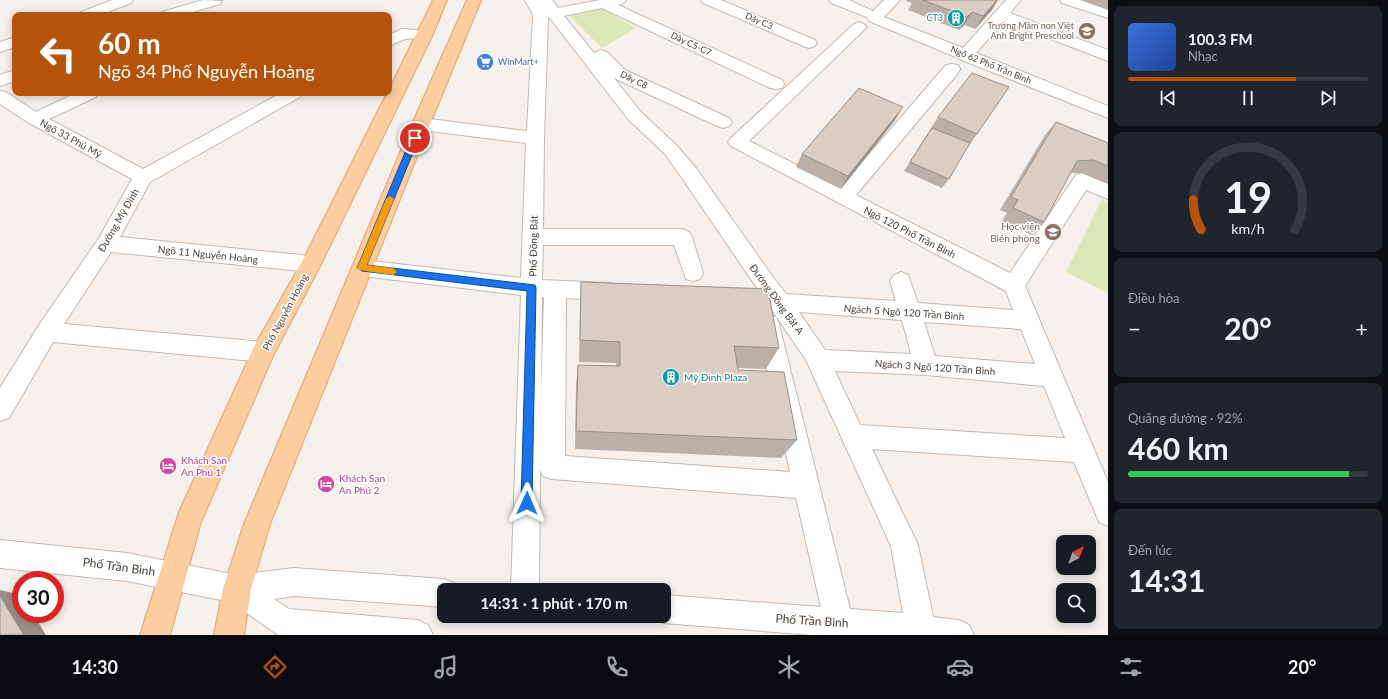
<!DOCTYPE html>
<html lang="vi">
<head>
<meta charset="utf-8">
<style>
  :root { --surface:#171b24; --page:#20242c; --text:#f1f3f6; --muted:#9ea1a6; --line:#363941; --accent:#b45309 }
  body { margin:0; font-family:Lato,sans-serif; background:var(--page); color:var(--text); height:100vh; display:flex; flex-direction:column; font-size:15px; white-space:nowrap }
  * { box-sizing:border-box; margin:0 }
  p { font-size:13px; color:var(--muted) }
  .icon { flex:none; width:22px; height:22px; fill:none; stroke:currentColor; stroke-width:2; stroke-linecap:round; stroke-linejoin:round }
  .map { position:relative; flex:1; overflow:hidden }
  .sheet { display:flex; flex-direction:column; gap:6px; padding:6px; background:#0d0f14; width:280px }
  .sheet>* { flex:none }
  .top-card { position:absolute; left:12px; top:12px; width:380px; height:84px; border-radius:8px; box-shadow:0 2px 10px #0003; background:#b45309; color:#fff; overflow:hidden }
  .needle { width:26px; rotate:41deg }
  .controls { position:absolute; left:1056px; top:535px; display:grid; gap:8px }
  .controls a { display:grid; place-items:center; width:40px; height:40px; border-radius:8px; background:var(--surface); box-shadow:0 2px 10px #0003; font-size:20px }
  .speed { position:absolute; left:12px; top:571px; display:flex; gap:8px; font-size:20px; font-weight:700; text-align:center }
  .speed>* { display:grid; place-content:center; width:52px; height:52px; border-radius:50%; background:var(--surface); box-shadow:0 2px 10px #0003; line-height:1 }
  .speed .limit { border:6px solid #d22; background:#fff; color:#111 }
  .pin { position:absolute; display:grid; place-items:center; width:34px; height:34px; color:#fff; margin:-17px; border:2px solid #fff; border-radius:50%; box-shadow:0 1px 4px #0007 }
  .me { position:absolute; width:44px; margin:-22px; rotate:1deg; stroke-linejoin:round; filter:drop-shadow(0 0 3px #0008) }
  .turn { display:flex; align-items:center; gap:14px; height:84px; padding:0 20px; font-size:18px }
  .turn .icon { width:52px; height:52px; stroke-width:2.5 }
  .turn b { display:block; font-size:28px; line-height:34px }
  .big { font-size:30px; font-weight:700; line-height:1.1 }
  .sheet .tile { flex:1; display:flex; flex-direction:column; justify-content:center; gap:6px; min-width:0; padding:0 14px; border-radius:8px; background:var(--page) }
  .sheet .dial { align-items:center; gap:0 }
  .dial svg { height:104px; overflow:visible; fill:none; stroke:var(--line); stroke-width:7; stroke-linecap:round; text-anchor:middle }
  .dial text { fill:var(--text); stroke:none }
  .song { display:flex; align-items:center; gap:12px }
  .cover { width:48px; height:48px; border-radius:6px; background:linear-gradient(135deg,hsl(220 70% 55%),hsl(220 70% 35%)) }
  .played { height:4px; border-radius:2px; background:linear-gradient(90deg,var(--accent) 70%,var(--line) 70%) }
  .keys { display:flex; justify-content:space-around; direction:ltr }
  .heat { display:flex; justify-content:space-between; align-items:center; font-size:22px; direction:ltr }
  .charge { height:6px; border-radius:3px; background:linear-gradient(90deg,#34c759 92%,var(--line) 0) }
  .trip { position:absolute; left:437px; top:583px; width:234px; height:40px; border-radius:8px; background:var(--surface); box-shadow:0 2px 10px #0003; font-weight:700; line-height:40px; text-align:center }
  .menu { display:flex; height:64px; justify-content:space-around; align-items:center; background:#090b0e; color:var(--muted) }
  .menu .icon { width:28px; height:28px }
  .menu .active { color:var(--accent) }
  .menu b { font-size:18px; color:var(--text) }
  main { display:flex; flex:1; min-height:0 }
  .map>svg:first-child { display:block }
</style>
</head>
<body>
<main>
<div class="map">
<svg width="1108" height="635" viewBox="0 0 1108 635">
  <rect width="100%" height="100%" fill="#f5f0ec"/>
  <path fill="#dce8b6" d="M603 9 636 28 602 48 570 16Z
    M1102 199 1108 202V293L1066 272Z"/>
  <g fill="none" stroke-linecap="round" stroke-linejoin="round">
    <defs>
      <path id="minor" d="M112 0H133L131 3 100 15H78L81 12Z
        M203 0 222 1 220 4 183 15H159L162 12Z
        M525 0H552L558 8 600 0H626L624 3 618 5 782 80 784 84 782 88 776 89 770 88 602 8 564 16 594 53 601 50 607 52 625 70 729 118 732 122 729 126 723 128 717 126 614 78 640 111 677 146 696 168 775 280 786 294 896 301 890 281 894 275 901 272 908 275 918 303 1013 310 1006 291 731 146 728 142 731 138 854 24 859 22 864 24 867 27 749 141 841 187 946 65 952 64 958 65 960 69 958 73 856 195 1010 273 1076 175 1083 173 1108 184V199L1086 190 1025 286 1108 482V526L1099 522 1074 462 872 449 918 545 933 617 959 620 969 625 974 635H812L664 623 654 619 653 616H664V595L821 607 796 498 552 479 543 476 540 470 539 590H511L521 295 362 276 355 274 352 268 355 262 362 260 521 278 526 143 421 130 415 128 412 124 415 120 421 118 527 131 533 15ZM548 18H550L628 119 665 154 682 178 806 360 891 546 903 613 850 609 779 324 776 317 768 315 760 317 757 324 790 472 565 456 566 298 611 301 619 298 622 292 619 286 611 283 542 280 543 245H674L686 279 693 281 700 279 703 273 692 237 689 232 682 229H543L544 138ZM542 297H544L541 401ZM799 312 902 320 911 354 825 350ZM924 322 1021 329 1035 364 935 356ZM835 371 926 375 1044 386 1065 438 860 425Z
        M701 0H721L815 40 817 43 815 46 809 48 803 46 703 3Z
        M829 0H849L873 11 884 0H900L884 17 963 48 1006 0H1021L1010 13 1108 50V61L1004 21 976 53 1108 106V118L959 59 958 58 869 21 867 17 831 3Z
        M1060 0H1081L1108 9V18L1062 3Z
        M402 29 430 31 433 34 430 37 405 39 389 46V35Z
        M15 37V47L0 52V42Z
        M15 70V81L0 86V75Z
        M0 91 6 92 36 112 76 93H98L96 97 49 119 143 169 281 93H302L300 97 150 182 120 237 311 256 318 258 321 264 318 270 311 272 111 252 64 324 263 342 271 345 274 352 271 359 263 362 53 342 9 418 0 421V388L39 325 99 238 132 179 29 123 0 104Z
        M0 540 127 553 237 575 294 568 444 579 454 583 457 590H444V607L294 596 274 599 289 609 418 620 428 625 433 635H278L231 602 127 581 0 568Z"/>
      <path id="major" d="M433 0H447L433 34 321 264 273 356 201 522 170 635H140L179 512 255 345 303 260 387 93H389V90Z
        M467 0H481L430 124 270 524 251 589 244 635H214L223 589 244 524 412 124Z"/>
    </defs>
    <use href="#minor" stroke="#c4b9b1" stroke-width="2"/>
    <use href="#major" stroke="#e1a56e" stroke-width="2"/>
    <use href="#minor" fill="#fff" fill-rule="evenodd"/>
    <use href="#major" fill="#fbcd9f" fill-rule="evenodd"/>
  </g>
  <path fill="#bbb0a9" d="M907 0H998L991 11 975 29 964 25 959 30 908 10 912 3 906 1Z
    M1080 0H1108V10Z
    M938 117 977 134 968 147H967L949 179 942 188 904 171Z
    M895 120 841 189 796 167 802 154Z
    M1056 122 1108 143V184L1081 173H1070L1044 222 1032 235 1002 221 1007 213 1000 210 1045 135Z
    M581 282 779 348 766 369 737 368 738 370 797 440 781 458 575 449 576 385 578 365 616 366V363L579 362 580 306Z"/>
  <path fill="#999089" d="M997 0H998L991 11 975 29 983 16Z
    M972 12 964 25 959 30 967 17Z
    M903 107 895 120 841 189 848 176Z
    M0 590 21 595V614H33L46 635H23L0 596Z"/>
  <path fill="#dacdc4" stroke="#999089" d="M923 0H997L983 16 972 12 967 17Z
    M972 73 1009 87 977 134 938 117Z
    M859 88 903 107 848 176 802 154Z
    M1056 122 1108 143V166L1093 160 1077 161 1044 222 1013 208 1018 200 1011 197Z
    M932 128 970 143 949 179 910 162Z
    M581 282 768 289 779 348 734 346 738 370 784 372 797 440 576 431 578 365 620 366V342L580 340Z
    M0 596 22 632 23 635H0Z"/>
  <path fill="#1a73e8" stroke="#114b97" d="M415 136 419 138 367 265 535 285 536 288 532 503 531 507 527 508 523 507 521 503 527 291 362 271 357 268 411 138Z"/>
  <path fill="#f59e0b" d="M390 196 394 199 367 265 393 268 397 272 393 275 359 270 357 268 386 199Z"/>
  <defs>
    <symbol id="building-disc" viewBox="-11 -11 22 22"><circle r="9.5" fill="#0f9aa8" stroke="#fff"/><path d="M-4-6H4V6H1V3H-1V6H-4ZM-2.5-4.3h1.7v1.8h-1.7ZM.8-4.3h1.7v1.8H.8ZM-2.5-1h1.7V.8h-1.7ZM.8-1h1.7V.8H.8Z" fill="#fff"/></symbol>
    <symbol id="school-disc" viewBox="-11 -11 22 22"><circle r="9.5" fill="#8d6e63" stroke="#fff"/><path d="M0-5L7-2L0 1L-7-2ZM-4 1L0 2.5L4 1V4Q0 6-4 4Z" fill="#fff"/></symbol>
    <symbol id="supermarket-disc" viewBox="-11 -11 22 22"><circle r="9.5" fill="#3f7fe0" stroke="#fff"/><path d="M-6-5.5h2.5l.6 2H6L4.5 2H-2.5L-4.4-4H-6ZM-1.5 3.2a1.3 1.3 0 1 0 .1 0ZM3 3.2a1.3 1.3 0 1 0 .1 0Z" fill="#fff"/></symbol>
    <symbol id="university-disc" viewBox="-11 -11 22 22"><circle r="9.5" fill="#8d6e63" stroke="#fff"/><path d="M0-5L7-2L0 1L-7-2ZM-4 1L0 2.5L4 1V4Q0 6-4 4Z" fill="#fff"/></symbol>
    <symbol id="hotel-disc" viewBox="-11 -11 22 22"><circle r="9.5" fill="#d1479c" stroke="#fff"/><path d="M-6-4.5h1.5V1H6V5H4.5V3h-9V5H-6ZM-4 0a1.8 1.8 0 1 1 3.6 0ZM.5 0V-2.5h3Q6-2.5 6 0Z" fill="#fff"/></symbol>
  </defs>
  <g fill-rule="evenodd">
    <use href="#building-disc" x="946" y="8" width="20" height="20"/>
    <use href="#school-disc" x="1077" y="21" width="20" height="20"/>
    <use href="#supermarket-disc" x="475" y="52" width="20" height="20"/>
    <use href="#university-disc" x="1043" y="222" width="20" height="20"/>
    <use href="#building-disc" x="661" y="367" width="20" height="20"/>
    <use href="#hotel-disc" x="158" y="456" width="20" height="20"/>
    <use href="#hotel-disc" x="316" y="474" width="20" height="20"/>
  </g>
  <g text-anchor="middle" stroke-width="3" stroke-linejoin="round" paint-order="stroke">
    <g font-size="9" fill="#0d838f" stroke="#fff" text-anchor="end">
      <text x="943" y="21">CT3</text>
    </g>
    <g font-size="9" fill="#4a4039" stroke="#fff">
      <text transform="translate(759 21) rotate(23)" y="3">Dãy C3</text>
      <text transform="translate(691 44) rotate(25)" y="3">Dãy C5-C7</text>
      <text transform="translate(991 65) rotate(22)" y="3">Ngõ 62 Phố Trần Bình</text>
      <text transform="translate(634 80) rotate(26)" y="3">Dãy C8</text>
    </g>
    <g font-size="9" fill="#785e54" stroke="#fff" text-anchor="end">
      <text x="1074" y="29">Trường Mầm non Việt<tspan x="1074" dy="10">Anh Bright Preschool</tspan></text>
    </g>
    <g font-size="9" fill="#366cbe" stroke="#fff" text-anchor="start">
      <text x="498" y="65">WinMart+</text>
    </g>
    <g font-size="10" fill="#4a4039" stroke="#fff">
      <text transform="translate(71 138) rotate(29)" y="4">Ngõ 33 Phú Mỹ</text>
      <text transform="translate(118 220) rotate(-60)" y="4">Đường Mỹ Đình</text>
      <text transform="translate(910 232) rotate(27)" y="4">Ngõ 120 Phố Trần Bình</text>
      <text transform="translate(533 246) rotate(-89)" y="4">Phố Đồng Bát</text>
      <text transform="translate(208 254) rotate(6)" y="4">Ngõ 11 Nguyễn Hoàng</text>
      <text transform="translate(777 299) rotate(54)" y="4">Đường Đồng Bát A</text>
      <text transform="translate(285 312) rotate(-62)" y="4">Phố Nguyễn Hoàng</text>
      <text transform="translate(904 312) rotate(4)" y="4">Ngách 5 Ngõ 120 Trần Bình</text>
      <text transform="translate(935 367) rotate(4)" y="4">Ngách 3 Ngõ 120 Trần Bình</text>
    </g>
    <g font-size="10" fill="#785e54" stroke="#fff" text-anchor="end">
      <text x="1040" y="230">Học viện<tspan x="1040" dy="12">Biên phòng</tspan></text>
    </g>
    <g font-size="10" fill="#0d838f" stroke="#fff" text-anchor="start">
      <text x="684" y="381">Mỹ Đình Plaza</text>
    </g>
    <g font-size="10" fill="#b23c85" stroke="#fff" text-anchor="start">
      <text x="181" y="464">Khách Sạn<tspan x="181" dy="12">An Phú 1</tspan></text>
      <text x="339" y="482">Khách Sạn<tspan x="339" dy="12">An Phú 2</tspan></text>
    </g>
    <g font-size="12" fill="#4a4039" stroke="#fff">
      <text transform="translate(119 567) rotate(8)" y="4">Phố Trần Bình</text>
      <text transform="translate(812 621) rotate(4)" y="4">Phố Trần Bình</text>
    </g>
  </g>
</svg>
<div class="controls">
<a><svg class="needle" viewBox="-14 -14 28 28"><path d="M0-13l5 13h-10z" fill="#e53935"/><path d="M0 13l5-13h-10z" fill="#9ea1a6"/></svg></a>
<a><svg class="icon" aria-label="search" viewBox="0 0 24 24"><circle cx="10" cy="10" r="6"/><path d="M15 15l6 6"/></svg></a>
</div>
<div class="speed"><div class="limit">30</div></div>
<div class="pin" style="left:415px;top:138px;background:#d93025"><svg class="icon" aria-label="arrive" viewBox="0 0 24 24"><path d="M6 21V4h12l-3 4 3 4H6"/></svg></div>
<svg class="me" style="left:527px;top:503px" viewBox="-20 -20 40 40"><path d="M0-17L14 15 0 8-14 15z" fill="#1a73e8" stroke="#fff" stroke-width="4"/></svg>
<div class="trip">14:31 · 1 phút · 170 m</div>
<div class="top-card">
<div class="turn"><svg class="icon" aria-label="left" viewBox="0 0 24 24"><path d="M17 20v-9H6M10 6l-5 5 5 5"/></svg><div><b>60 m</b>Ngõ 34 Phố Nguyễn Hoàng</div></div>
</div>
</div>
<section class="sheet">
<div class="tile">
<div class="song"><i class="cover"></i><div><b>100.3 FM</b><p>Nhạc</p></div></div>
<div class="played"></div>
<div class="keys"><svg class="icon" aria-label="previous" viewBox="0 0 24 24"><path d="M18 5L8 12l10 7zM5 5v14"/></svg><svg class="icon" aria-label="pause" viewBox="0 0 24 24"><path d="M8 5v14M16 5v14"/></svg><svg class="icon" aria-label="next" viewBox="0 0 24 24"><path d="M6 5l10 7-10 7zM19 5v14"/></svg></div>
</div>
<div class="tile dial"><svg viewBox="0 0 100 80">
<path d="M14 69A42 42 0 1 1 86 69"/>
<path d="M14 69A42 42 0 0 1 8 46" stroke="#b45309"/>
<text x="50" y="56" font-size="32" font-weight="700">19</text>
<text x="50" y="72" font-size="11">km/h</text>
</svg></div>
<div class="tile"><p>Điều hòa</p>
<div class="heat"><a>−</a><b class="big">20°</b><a>+</a></div>
</div>
<div class="tile"><p>Quãng đường · 92%</p><b class="big">460 km</b><div class="charge"></div></div>
<div class="tile"><p>Đến lúc</p><b class="big">14:31</b></div>
</section>
</main>
<nav class="menu">
<b>14:30</b>
<svg class="icon active" aria-label="directions" viewBox="0 0 24 24"><path d="M12 3l9 9-9 9-9-9zM9 14v-3h6M13 9l2 2-2 2"/></svg>
<svg class="icon" aria-label="music" viewBox="0 0 24 24"><path d="M9 18V5l10-2v13"/><circle cx="6" cy="18" r="3"/><circle cx="16" cy="16" r="3"/></svg>
<svg class="icon" aria-label="phone" viewBox="0 0 24 24"><path d="M5 4h4l2 5-3 2q2 4 5 5l2-3 5 2v4C11 20 4 13 5 4z"/></svg>
<svg class="icon" aria-label="climate" viewBox="0 0 24 24"><path d="M12 3v18M4 7l16 10M4 17L20 7"/></svg>
<svg class="icon" aria-label="car" viewBox="0 0 24 24"><path d="M5 17H2v-5l4-1 3-4h7l3 4 3 1v5h-3M9 17h6M6 11h13"/><circle cx="7" cy="17" r="2"/><circle cx="17" cy="17" r="2"/></svg>
<svg class="icon" aria-label="filters" viewBox="0 0 24 24"><path d="M4 7h16M4 17h16"/><circle cx="9" cy="7" r="2"/><circle cx="15" cy="17" r="2"/></svg>
<b>20°</b>
</nav>
</body>
</html>
